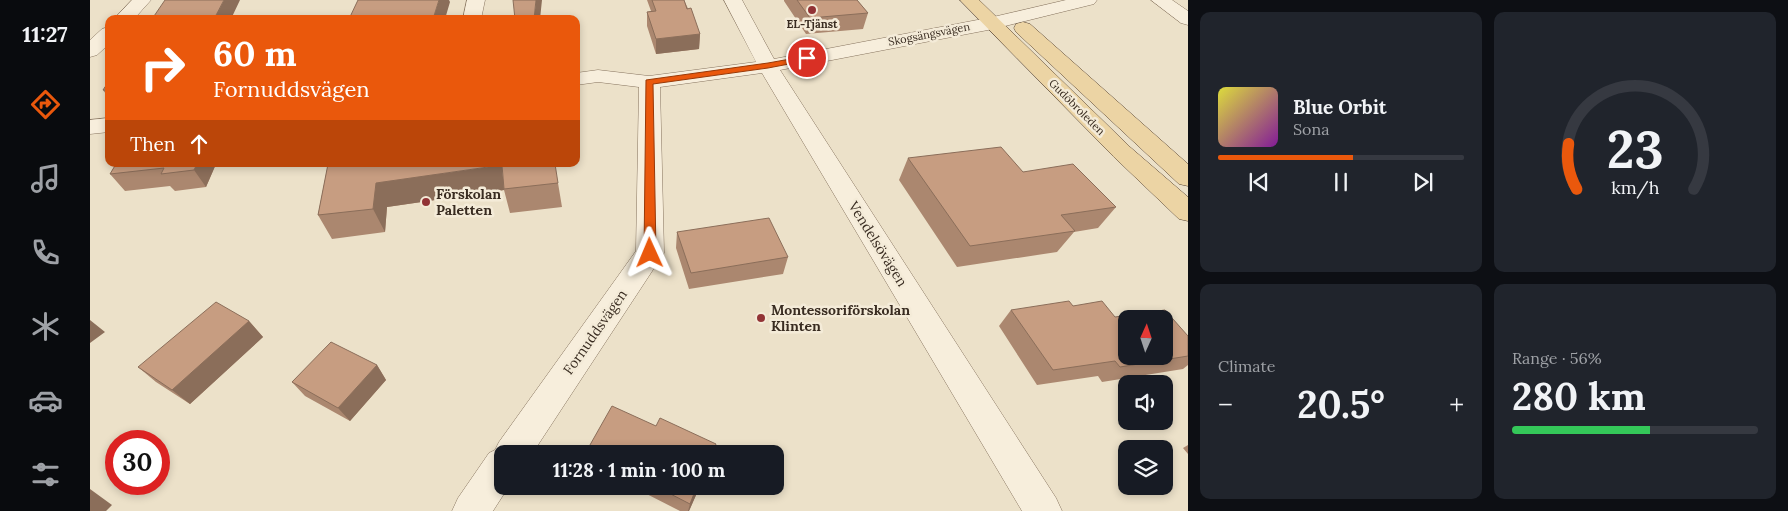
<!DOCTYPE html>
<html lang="en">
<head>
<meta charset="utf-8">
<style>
  :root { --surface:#171b24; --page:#20242c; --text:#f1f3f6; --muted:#9ea1a6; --line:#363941; --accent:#ea580c }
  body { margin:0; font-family:Lora,serif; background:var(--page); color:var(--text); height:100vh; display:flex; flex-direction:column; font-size:19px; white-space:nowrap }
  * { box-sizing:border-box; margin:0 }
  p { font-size:16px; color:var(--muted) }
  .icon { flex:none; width:28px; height:28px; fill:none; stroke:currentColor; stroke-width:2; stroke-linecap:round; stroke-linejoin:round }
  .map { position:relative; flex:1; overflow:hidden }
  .side { display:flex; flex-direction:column; gap:12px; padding:12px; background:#0d0f14; width:600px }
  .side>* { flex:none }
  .hud { position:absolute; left:15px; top:15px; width:475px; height:152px; border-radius:10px; box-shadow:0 2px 8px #0003; background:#ea580c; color:#fff; overflow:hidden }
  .needle { width:32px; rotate:3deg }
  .fabs { position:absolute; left:1028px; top:310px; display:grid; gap:10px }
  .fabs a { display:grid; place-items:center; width:55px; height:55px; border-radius:10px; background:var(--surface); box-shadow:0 2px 8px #0003; font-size:25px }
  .speed { position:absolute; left:15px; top:430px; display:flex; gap:10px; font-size:25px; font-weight:700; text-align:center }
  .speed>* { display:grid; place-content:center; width:65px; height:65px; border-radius:50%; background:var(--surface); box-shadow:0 2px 8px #0003; line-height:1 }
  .speed .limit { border:8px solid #d22; background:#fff; color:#111 }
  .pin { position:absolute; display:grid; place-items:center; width:42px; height:42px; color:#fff; margin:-21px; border:2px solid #fff; border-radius:50%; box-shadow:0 1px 5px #0007 }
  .me { position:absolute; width:55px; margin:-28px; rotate:359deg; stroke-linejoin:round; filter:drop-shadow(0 0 4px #0008) }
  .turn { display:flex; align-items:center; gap:18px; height:105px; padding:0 25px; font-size:22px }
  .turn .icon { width:65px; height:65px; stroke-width:2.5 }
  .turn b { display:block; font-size:35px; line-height:42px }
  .then { display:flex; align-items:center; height:48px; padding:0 25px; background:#0003; gap:10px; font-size:19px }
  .big { font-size:38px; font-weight:700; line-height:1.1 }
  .side .widget { flex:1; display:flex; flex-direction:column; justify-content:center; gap:8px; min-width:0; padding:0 18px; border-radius:10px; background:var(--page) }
  .side .dial { align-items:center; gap:0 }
  .dial svg { height:130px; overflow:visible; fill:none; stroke:var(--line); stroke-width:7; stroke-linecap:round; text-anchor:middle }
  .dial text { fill:var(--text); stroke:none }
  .song { display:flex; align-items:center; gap:15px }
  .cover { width:60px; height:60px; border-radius:8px; background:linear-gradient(135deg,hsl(60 70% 55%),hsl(290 70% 35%)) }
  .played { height:5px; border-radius:2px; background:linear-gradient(90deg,var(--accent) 55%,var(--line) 55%) }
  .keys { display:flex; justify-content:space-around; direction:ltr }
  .heat { display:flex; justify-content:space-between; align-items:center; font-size:28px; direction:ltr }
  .charge { height:8px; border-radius:4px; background:linear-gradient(90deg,#34c759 56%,var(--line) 0) }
  .side .tiles { flex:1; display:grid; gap:12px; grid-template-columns:repeat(2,1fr) }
  .trip { position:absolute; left:404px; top:445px; width:290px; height:50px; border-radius:10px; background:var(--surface); box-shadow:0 2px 8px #0003; font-weight:700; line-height:50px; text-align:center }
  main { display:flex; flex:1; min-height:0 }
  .dock { display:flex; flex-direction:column; width:90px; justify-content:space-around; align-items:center; background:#090b0e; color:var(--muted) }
  .dock .icon { width:35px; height:35px }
  .dock .on { color:var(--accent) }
  .dock b { font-size:22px; color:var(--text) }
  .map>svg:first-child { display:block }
</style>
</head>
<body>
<main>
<nav class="dock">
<b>11:27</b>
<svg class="icon on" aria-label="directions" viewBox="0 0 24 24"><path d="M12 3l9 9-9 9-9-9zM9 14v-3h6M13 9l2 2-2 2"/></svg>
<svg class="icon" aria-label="music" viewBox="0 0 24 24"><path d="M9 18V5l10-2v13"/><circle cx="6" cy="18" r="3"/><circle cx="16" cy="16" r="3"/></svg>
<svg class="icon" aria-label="phone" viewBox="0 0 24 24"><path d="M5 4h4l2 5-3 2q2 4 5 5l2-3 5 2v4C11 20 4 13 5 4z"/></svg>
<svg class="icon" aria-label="climate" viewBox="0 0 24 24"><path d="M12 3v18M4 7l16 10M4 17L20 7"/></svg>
<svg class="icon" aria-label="car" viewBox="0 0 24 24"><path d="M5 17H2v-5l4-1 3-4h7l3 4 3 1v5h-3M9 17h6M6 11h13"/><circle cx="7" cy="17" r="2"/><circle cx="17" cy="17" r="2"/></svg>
<svg class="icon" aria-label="filters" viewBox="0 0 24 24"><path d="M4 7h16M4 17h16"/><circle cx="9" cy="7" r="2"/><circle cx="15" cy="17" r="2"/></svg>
</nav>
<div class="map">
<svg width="1098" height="511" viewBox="0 0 1098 511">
  <rect width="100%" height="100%" fill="#ece1c9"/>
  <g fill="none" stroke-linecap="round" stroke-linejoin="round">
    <defs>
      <path id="minor" d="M42 0H61L44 19H24Z
        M377 0H395L391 19H373Z
        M634 0H652L684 59 903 17 976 0H1007L1004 4 903 29 690 70 966 498 972 511H932L672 73 570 87 574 253 442 454H412V486H419L403 511H362L368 498 399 453 405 450 409 442 546 251 549 87 508 82 486 85V73L508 70 559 76 666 62Z
        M1061 0H1082L1098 11V25L1091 23Z
        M19 27V44L7 55 0 57V40L12 29Z
        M19 118V132L0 134V120Z"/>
      <path id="major" d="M870 0H889L1040 147 1098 197V221L1089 219 1024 157Z
        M933 22 940 24 1098 164V186L1089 184 926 32 924 28 926 24Z"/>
    </defs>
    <use href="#minor" stroke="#87745f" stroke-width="1"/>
    <use href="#major" stroke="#554232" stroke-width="1"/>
    <use href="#minor" fill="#f7eedc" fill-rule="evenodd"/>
    <use href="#major" fill="#ecd4a4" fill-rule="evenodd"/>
  </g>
  <path fill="#ab876f" d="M557 0H594L610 34 609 49 566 54 557 26V12L561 11Z
    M694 0H767L778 13 773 29 716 34 694 1Z
    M19 81V98L13 90Z
    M818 158 1026 207 1008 228 984 232 967 252 867 267 809 180Z
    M26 164H126L116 187 85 191 80 186 35 191 20 174Z
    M238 164 468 183 472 207 420 213 414 190 297 207 295 232 242 239 228 215Z
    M587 232 698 257 693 274 599 289 586 248Z
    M983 306 1098 336V365L1093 369 1012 382 1008 376 947 385 909 326 921 310Z
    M159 321 173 337 100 404 66 382 48 367Z
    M287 365 296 380 260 421 215 396 202 382Z
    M1098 445V454L1093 448Z
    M541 486H610L599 511H590Z"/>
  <path fill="#8b6e5a" d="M134 0H150L141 19H124Z
    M349 0H359L360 2 355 19H343Z
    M446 0H452L450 19H444Z
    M610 34 609 49 566 54V39Z
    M107 164H126L116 187 104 170Z
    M412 165 414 190 297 207 295 232 283 209 286 183Z
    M0 320 15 332 0 343Z
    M159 321 173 337 100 404 82 390Z
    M287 365 296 380 260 421 248 408Z
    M607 486H610L599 511H598L600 504Z
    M0 489 22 505 16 511H0Z"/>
  <path fill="#c79d81" stroke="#8b6e5a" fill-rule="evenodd" d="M75 0H134L124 19H62Z
    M268 0H349L343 19H259Z
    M423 0H446L444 19H425Z
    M562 0H594L597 9 601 8 610 34 566 39 557 12 566 11Z
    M707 0H767L778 13 720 18Z
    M19 81V90H13Z
    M911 147 933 172 983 164 1026 207 971 215 985 231 880 246 818 158Z
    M26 164H107L104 170 71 174 74 168 20 174Z
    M238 164H465L468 183 414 189 412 165 286 183 283 209 228 215Z
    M679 218 698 257 601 273 587 232Z
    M979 301 983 306 1012 301 1025 317 1075 310 1098 336V356L1030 367 1025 361 963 370 921 310ZM1036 319H1074V356H1036Z
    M126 302 159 321 82 390 48 367Z
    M241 342 287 365 248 408 202 382Z
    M522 406 566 426 570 418 626 444 622 454H500L496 452Z
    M565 486H607L600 504Z"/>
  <path fill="#ea580c" stroke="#983908" d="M717 56 721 58 720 60 678 68 563 84 566 253 564 256H556L554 253 556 80 678 63Z"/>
  <g fill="#923335" stroke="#f4ebd8" stroke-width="2">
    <circle cx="722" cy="10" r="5"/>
    <circle cx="336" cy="202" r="5"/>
    <circle cx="671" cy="318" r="5"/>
  </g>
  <g text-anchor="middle" stroke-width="5" stroke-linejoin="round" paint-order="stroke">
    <g font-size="11" font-weight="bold" fill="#392c21" stroke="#f4ebd8">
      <text x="722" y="28">EL-Tjänst</text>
    </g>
    <g font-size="11" fill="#392c21" stroke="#f4ebd8">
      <text transform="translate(839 34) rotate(-11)" y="4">Skogsängsvägen</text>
      <text transform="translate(987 107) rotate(45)" y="4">Gudöbroleden</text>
    </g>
    <g font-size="14" font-weight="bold" fill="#392c21" stroke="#f4ebd8" text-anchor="start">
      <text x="346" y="199">Förskolan<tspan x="346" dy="16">Paletten</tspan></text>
      <text x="681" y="315">Montessoriförskolan<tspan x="681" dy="16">Klinten</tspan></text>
    </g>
    <g font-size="14" fill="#392c21" stroke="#f4ebd8">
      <text transform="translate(788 244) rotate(58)" y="5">Vendelsövägen</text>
      <text transform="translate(505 332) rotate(-55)" y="5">Fornuddsvägen</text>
    </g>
  </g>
</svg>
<div class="fabs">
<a><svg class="needle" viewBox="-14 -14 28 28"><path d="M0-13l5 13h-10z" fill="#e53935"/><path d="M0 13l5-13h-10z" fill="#9ea1a6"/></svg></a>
<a><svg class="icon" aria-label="sound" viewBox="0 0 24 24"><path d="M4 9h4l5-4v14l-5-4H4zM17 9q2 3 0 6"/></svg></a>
<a><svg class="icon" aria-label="layers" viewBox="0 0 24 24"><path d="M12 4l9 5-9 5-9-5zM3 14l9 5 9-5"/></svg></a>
</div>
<div class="speed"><div class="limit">30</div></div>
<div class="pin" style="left:717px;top:58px;background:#d93025"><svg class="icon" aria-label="arrive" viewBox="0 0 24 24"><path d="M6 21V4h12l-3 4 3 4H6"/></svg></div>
<svg class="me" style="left:560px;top:253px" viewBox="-20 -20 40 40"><path d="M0-17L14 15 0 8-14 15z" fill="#ea580c" stroke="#fff" stroke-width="4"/></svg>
<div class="trip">11:28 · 1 min · 100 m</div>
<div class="hud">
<div class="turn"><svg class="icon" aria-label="right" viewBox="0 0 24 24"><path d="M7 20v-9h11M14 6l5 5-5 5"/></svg><div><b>60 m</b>Fornuddsvägen</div></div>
<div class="then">Then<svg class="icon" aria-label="ahead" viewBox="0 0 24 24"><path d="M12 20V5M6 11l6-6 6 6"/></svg></div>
</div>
</div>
<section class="side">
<div class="tiles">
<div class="widget">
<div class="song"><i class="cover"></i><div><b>Blue Orbit</b><p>Sona</p></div></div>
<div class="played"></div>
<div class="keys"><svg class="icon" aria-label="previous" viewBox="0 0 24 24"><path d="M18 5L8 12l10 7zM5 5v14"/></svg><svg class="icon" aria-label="pause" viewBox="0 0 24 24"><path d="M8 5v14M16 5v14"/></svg><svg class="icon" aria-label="next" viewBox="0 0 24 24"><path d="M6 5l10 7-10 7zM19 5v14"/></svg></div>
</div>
<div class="widget dial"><svg viewBox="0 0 100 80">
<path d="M14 69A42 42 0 1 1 86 69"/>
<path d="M14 69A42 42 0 0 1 9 41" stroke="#ea580c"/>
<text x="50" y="56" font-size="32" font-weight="700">23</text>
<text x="50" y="72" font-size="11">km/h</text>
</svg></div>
<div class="widget"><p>Climate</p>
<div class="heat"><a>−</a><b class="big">20.5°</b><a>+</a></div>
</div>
<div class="widget"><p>Range · 56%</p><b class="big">280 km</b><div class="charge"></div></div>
</div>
</section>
</main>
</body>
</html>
